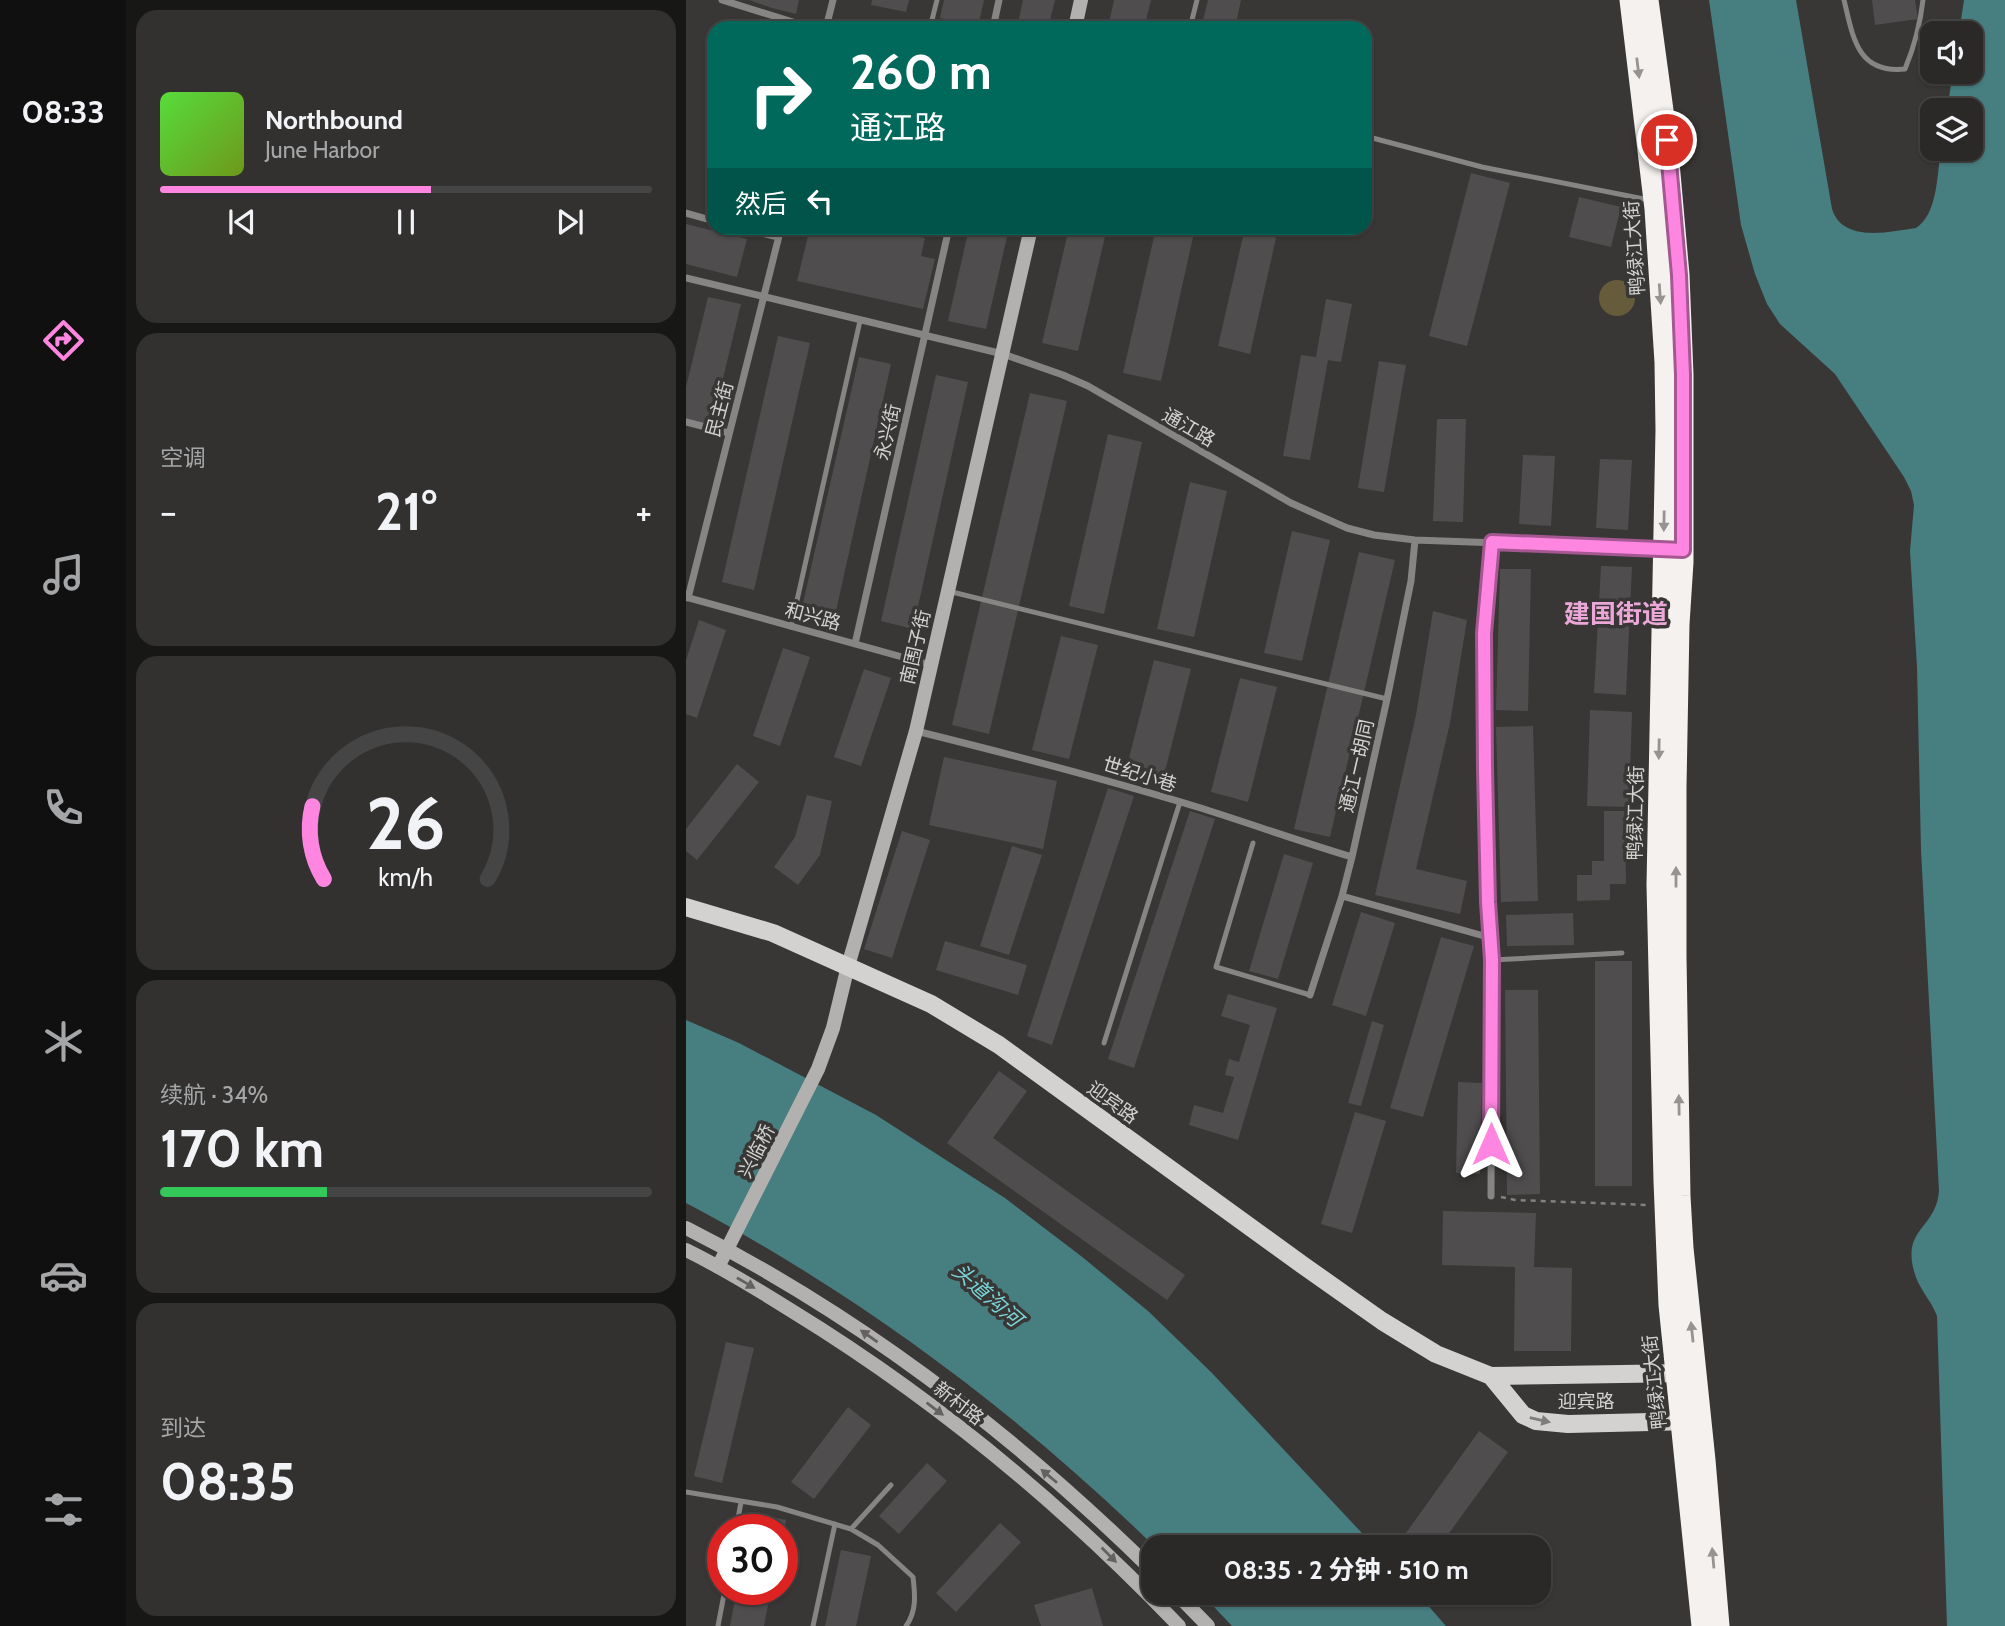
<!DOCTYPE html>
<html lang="zh">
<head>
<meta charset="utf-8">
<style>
  :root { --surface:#2a2928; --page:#323130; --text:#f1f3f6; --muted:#a5a6a8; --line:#464545; --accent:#fe86e1 }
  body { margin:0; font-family:Cabin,"Noto Sans SC",sans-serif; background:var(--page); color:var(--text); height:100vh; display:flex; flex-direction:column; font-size:26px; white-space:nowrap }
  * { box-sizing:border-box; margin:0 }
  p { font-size:23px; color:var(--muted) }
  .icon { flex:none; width:38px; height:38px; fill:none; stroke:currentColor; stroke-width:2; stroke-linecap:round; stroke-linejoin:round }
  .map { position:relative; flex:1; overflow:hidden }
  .panel { display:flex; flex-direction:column; gap:10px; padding:10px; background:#171716; width:560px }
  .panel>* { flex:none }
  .top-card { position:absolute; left:21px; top:21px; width:665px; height:214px; border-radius:21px; box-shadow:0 2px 5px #0004,0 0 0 2px var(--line); background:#00695c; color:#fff; overflow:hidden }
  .controls { position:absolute; left:1234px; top:21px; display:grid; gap:14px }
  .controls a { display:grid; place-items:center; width:63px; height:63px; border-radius:14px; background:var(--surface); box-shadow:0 2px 5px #0004,0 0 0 2px var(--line); font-size:35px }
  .speed { position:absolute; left:21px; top:1514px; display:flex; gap:14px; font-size:35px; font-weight:700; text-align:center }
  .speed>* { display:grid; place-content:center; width:91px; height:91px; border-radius:50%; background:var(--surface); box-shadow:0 2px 5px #0004,0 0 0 2px var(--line); line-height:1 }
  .speed .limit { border:10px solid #d22; background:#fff; color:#111 }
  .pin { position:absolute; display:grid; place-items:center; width:60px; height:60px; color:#fff; margin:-30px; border:4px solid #fff; border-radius:50%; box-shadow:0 2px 7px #0007 }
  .me { position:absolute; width:77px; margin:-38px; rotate:0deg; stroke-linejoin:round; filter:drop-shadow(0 0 5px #0008) }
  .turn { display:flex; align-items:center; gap:24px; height:147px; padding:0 28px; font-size:32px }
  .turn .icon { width:91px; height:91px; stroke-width:2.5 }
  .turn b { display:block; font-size:49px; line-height:60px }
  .then { display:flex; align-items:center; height:66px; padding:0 28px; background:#0003; gap:14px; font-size:26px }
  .big { font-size:52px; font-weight:700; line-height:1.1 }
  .panel .widget { flex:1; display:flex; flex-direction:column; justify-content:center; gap:10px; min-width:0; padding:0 24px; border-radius:21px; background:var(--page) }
  .panel .dial { align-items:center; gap:0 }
  .dial svg { height:182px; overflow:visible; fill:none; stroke:var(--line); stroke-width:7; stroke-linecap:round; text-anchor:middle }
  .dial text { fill:var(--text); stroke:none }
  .song { display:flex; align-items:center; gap:21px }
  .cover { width:84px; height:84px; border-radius:10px; background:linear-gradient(135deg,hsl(110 70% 55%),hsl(80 70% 35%)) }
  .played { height:7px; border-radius:4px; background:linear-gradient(90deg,var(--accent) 55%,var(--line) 55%) }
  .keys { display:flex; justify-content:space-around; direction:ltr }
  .heat { display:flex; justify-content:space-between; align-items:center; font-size:38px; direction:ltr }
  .charge { height:10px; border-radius:5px; background:linear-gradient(90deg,#34c759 34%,var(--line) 0) }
  .trip { position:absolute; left:455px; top:1535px; width:410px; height:70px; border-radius:21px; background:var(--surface); box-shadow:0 2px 5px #0004,0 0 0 2px var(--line); font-weight:700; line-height:70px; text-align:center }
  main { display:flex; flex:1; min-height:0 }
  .tab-bar { display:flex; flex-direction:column; width:126px; justify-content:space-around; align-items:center; background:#111010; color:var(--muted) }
  .tab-bar .icon { width:49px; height:49px }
  .tab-bar .on { color:var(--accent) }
  .tab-bar b { font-size:32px; color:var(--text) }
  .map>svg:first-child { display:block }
</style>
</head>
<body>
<main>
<nav class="tab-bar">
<b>08:33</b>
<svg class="icon on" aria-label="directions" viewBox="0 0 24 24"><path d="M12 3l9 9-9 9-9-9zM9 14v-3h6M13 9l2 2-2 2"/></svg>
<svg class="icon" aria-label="music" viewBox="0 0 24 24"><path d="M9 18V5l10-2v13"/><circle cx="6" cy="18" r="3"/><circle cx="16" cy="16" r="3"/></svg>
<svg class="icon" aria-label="phone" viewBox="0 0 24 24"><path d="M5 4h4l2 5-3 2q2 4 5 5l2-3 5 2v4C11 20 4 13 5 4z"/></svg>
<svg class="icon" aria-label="climate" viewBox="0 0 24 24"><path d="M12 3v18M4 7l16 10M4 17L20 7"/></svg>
<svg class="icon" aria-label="car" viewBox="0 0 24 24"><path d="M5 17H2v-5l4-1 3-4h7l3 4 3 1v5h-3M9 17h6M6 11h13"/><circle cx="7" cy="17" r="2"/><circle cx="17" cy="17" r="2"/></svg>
<svg class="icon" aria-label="filters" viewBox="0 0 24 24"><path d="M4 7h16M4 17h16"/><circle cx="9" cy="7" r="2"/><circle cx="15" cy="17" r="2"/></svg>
</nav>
<section class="panel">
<div class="widget">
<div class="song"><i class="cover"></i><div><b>Northbound</b><p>June Harbor</p></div></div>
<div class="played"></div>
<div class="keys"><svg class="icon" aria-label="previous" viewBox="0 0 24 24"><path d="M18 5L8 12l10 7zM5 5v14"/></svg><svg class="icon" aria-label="pause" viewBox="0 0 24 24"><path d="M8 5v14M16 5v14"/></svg><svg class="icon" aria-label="next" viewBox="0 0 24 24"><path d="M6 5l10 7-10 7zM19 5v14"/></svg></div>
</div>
<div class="widget"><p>空调</p>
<div class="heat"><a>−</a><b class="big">21°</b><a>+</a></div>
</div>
<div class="widget dial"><svg viewBox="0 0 100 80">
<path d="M14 69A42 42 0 1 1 86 69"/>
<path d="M14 69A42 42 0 0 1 9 37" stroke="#fe86e1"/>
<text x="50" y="56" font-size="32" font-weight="700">26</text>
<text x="50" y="72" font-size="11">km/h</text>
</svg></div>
<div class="widget"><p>续航 · 34%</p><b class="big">170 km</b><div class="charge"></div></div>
<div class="widget"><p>到达</p><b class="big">08:35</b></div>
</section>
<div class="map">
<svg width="1319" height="1626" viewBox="0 0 1319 1626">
  <rect width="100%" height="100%" fill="#383735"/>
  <path fill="#665c3b" d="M913 298a18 18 0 1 1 36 0a18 18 0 1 1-36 0Z"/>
  <path fill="#477e80" d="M1023 0H1110L1146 209C1157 243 1202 232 1230 228 1252 214 1251 173 1255 149H1284V110H1261L1267 72H1284V33H1273L1278 0H1319V1626H1261L1251 1316C1245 1300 1232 1288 1228 1271 1216 1228 1250 1229 1253 1191L1235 850 1231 667 1224 551 1228 505 1225 491 1218 477 1149 374 1094 324 1081 304 1069 274 1055 225Z
    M0 1020 53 1043 190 1115 319 1198 395 1256 462 1311 525 1372 689 1547H469C331 1412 171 1293 0 1203Z
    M515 1593H731L760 1626H546Z"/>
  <path fill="#504d4e" d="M63 0H113L110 14 86 8Z
    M186 0H223L220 12 185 5Z
    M258 0H298L292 26 254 18Z
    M337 0H369L362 28H331Z
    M428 0H465L458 28H422Z
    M522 0H555L549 28H515Z
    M1186 0H1229L1232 19 1189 25Z
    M183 21 212 27V28H181Z
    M785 173 824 183 781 346 743 336Z
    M893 197 935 207 925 247 883 237Z
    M0 224 61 239 51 277 0 264Z
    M124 228H190L239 238 235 256 249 259 237 309 111 281Z
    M283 228H323L300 329 262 321Z
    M383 228H421L392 351 356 343Z
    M470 228H509L475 381 437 373Z
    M559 228H584L590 238 564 354 532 346Z
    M22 297 55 304 24 432 0 426V387Z
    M640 299 666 304 655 362 642 360 624 460 597 456 615 355 630 357Z
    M92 336 124 343 68 590 36 582Z
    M173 357 205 364 150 611 117 603Z
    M693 361 720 365 698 492 672 488Z
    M250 375 282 382 227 629 195 621Z
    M344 393 381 401 303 734 266 725Z
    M751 419H780L777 522 747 521Z
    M422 434 456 442 418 614 383 606Z
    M837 455 869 456 865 526 833 524Z
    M914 459 946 460 942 530 910 528Z
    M504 482 541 491 508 637 471 629Z
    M606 531 644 540 616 661 578 653Z
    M673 552 709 560 644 837 608 829Z
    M915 566 946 567 940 695 908 693Z
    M814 569H845L842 711 810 710Z
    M747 611 781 620 764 723 730 869 781 881 774 914 689 895 730 715Z
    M13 620 40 630 11 718 0 714V660Z
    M375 636 412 645 383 759 346 750Z
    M97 648 124 657 94 746 67 736Z
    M468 660 505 669 476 783 439 774Z
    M178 669 205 678 175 766 148 757Z
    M554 678 591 687 562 802 525 792Z
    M904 710 946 712 943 807 901 806Z
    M847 726 852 901 815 902 810 727Z
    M258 757 371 781 357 849 243 825Z
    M51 764 73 782 11 860 0 851V829Z
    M422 788 448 796 366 1045 341 1036Z
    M121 795 146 801 134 855 112 885 88 867 109 837Z
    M504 811 529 819 448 1068 422 1059Z
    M918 811H939L940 884H924V900L891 901V875H906V861H918Z
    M216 831 244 840 206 958 178 949Z
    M326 846 356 855 323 955 294 946Z
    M598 854 627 863 592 979 563 971Z
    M675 912 709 923 680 1016 646 1005Z
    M887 913 888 945 821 946 820 915Z
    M755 937 788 946 737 1117 704 1108Z
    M259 941 341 965 332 995 250 970Z
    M909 961H946V1186H909Z
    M819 990H852L854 1194 821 1195Z
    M542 994 591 1008 552 1140 503 1125 508 1105 537 1113 548 1077 539 1075 543 1059 553 1062 564 1025 535 1016Z
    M686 1021 698 1025 675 1106 662 1103Z
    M313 1071 341 1091 307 1138 499 1275 481 1300 261 1143Z
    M772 1082 796 1083 794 1174 770 1173Z
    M669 1112 700 1121 666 1233 635 1224Z
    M757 1211 850 1213 848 1267 886 1268 885 1351H828L829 1267 756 1265Z
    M40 1342 68 1348 36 1483 8 1476Z
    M162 1407 185 1425 128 1499 105 1482Z
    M793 1431 822 1452 753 1547H710Z
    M241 1463 261 1481 213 1534 193 1516Z
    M67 1513 100 1520 98 1530H64Z
    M314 1523 335 1542 270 1612 250 1593Z
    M155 1550 185 1556 170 1626H139Z
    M406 1588 417 1626H355L348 1605Z
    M51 1589H85L78 1626H44Z"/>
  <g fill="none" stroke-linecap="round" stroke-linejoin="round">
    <path stroke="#81817f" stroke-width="2.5" stroke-dasharray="5 5" stroke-linecap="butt" d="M815 1197 829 1200 962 1205"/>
    <path stroke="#868584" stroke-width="5" d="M1158 0C1167 37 1171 74 1219 69 1229 45 1234 26 1237 0
      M244 28 251 0
      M504 28 511 0
      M679 136 796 167 963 200
      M262 591 701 699
      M105 627 174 321
      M567 843 530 967 624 995
      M806 960 936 953
      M418 1043 494 802
      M0 1492 91 1507 165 1529 192 1545 227 1577C229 1594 231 1611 220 1626
      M165 1529 205 1485
      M50 1530 55 1502
      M32 1626 39 1589
      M127 1626 149 1524"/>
    <path stroke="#868584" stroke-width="7" d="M36 0 126 28
      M140 28 147 0
      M307 28 313 0
      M0 213 28 221
      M55 228 92 237
      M0 278 317 354 377 375 402 386 605 503 661 528 688 535 729 540 976 549
      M0 422 43 433
      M0 597 245 665
      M2 598 95 228
      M169 644 263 228
      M230 731C327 755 423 780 518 809 568 825 616 842 666 857
      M656 896 805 938
      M624 995 656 896 666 857 701 699 725 581 729 540
      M805 1196 806 960 802 902 798 743V633L805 542"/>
    <path stroke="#b2b1af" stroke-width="14" d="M389 28 395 0
      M0 1228C172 1315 330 1436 467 1571
      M0 1250C37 1268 71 1289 106 1311 248 1398 378 1506 493 1626
      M32 1267 132 1069 147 1028 162 966 230 731 345 228
      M489 1592 522 1626"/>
    <path stroke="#d4d2d1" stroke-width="18" d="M0 907 87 933 245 1004 313 1045 618 1266 696 1321 750 1354 805 1376 1001 1373
      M805 1376 837 1415 850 1421 882 1424 1005 1421"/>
    <path stroke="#f4f1ef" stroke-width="21" d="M944 0 969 209 979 362 980 430 971 885 978 1181 983 1305 1016 1626
      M962 0 981 140 993 275 997 375V562L993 624 990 787V957L994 1196 997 1248 1019 1460 1033 1626"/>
  </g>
  <defs><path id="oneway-solid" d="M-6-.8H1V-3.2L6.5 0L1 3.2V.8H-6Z" transform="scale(1.75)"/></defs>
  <g fill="#969492">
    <use href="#oneway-solid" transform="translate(952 68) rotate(83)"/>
    <use href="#oneway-solid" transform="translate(974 294) rotate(86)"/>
    <use href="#oneway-solid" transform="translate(978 521) rotate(91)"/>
    <use href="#oneway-solid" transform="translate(973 749) rotate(91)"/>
    <use href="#oneway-solid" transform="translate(990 877) rotate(-90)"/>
    <use href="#oneway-solid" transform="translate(993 1105) rotate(-91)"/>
    <use href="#oneway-solid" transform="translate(1006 1332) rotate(-96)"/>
    <use href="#oneway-solid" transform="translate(1027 1558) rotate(-95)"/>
  </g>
  <g fill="#636260">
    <use href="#oneway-solid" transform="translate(60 1283) rotate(30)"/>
    <use href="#oneway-solid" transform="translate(183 1336) rotate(-145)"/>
    <use href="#oneway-solid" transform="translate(249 1409) rotate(37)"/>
    <use href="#oneway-solid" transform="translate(363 1476) rotate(-140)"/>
    <use href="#oneway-solid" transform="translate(423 1555) rotate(45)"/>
  </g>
  <use fill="#7e7d7b" href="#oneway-solid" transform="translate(854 1420) rotate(13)"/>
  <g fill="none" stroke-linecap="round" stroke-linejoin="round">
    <defs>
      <path id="route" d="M805 1144 806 960 802 902 799 769 798 633 806 542 997 550V375L993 275 981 140"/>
    </defs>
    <use href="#route" stroke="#a55792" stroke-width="18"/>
    <use href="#route" stroke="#fe86e1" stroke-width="12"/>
  </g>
  <g text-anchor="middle" stroke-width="7" stroke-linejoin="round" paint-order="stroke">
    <g font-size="19" fill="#d2d2d0" stroke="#383735">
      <text transform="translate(948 248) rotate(-94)" y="7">鸭绿江大街</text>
      <text transform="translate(33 409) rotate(-75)" y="7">民主街</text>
      <text transform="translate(503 427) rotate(30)" y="7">通江路</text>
      <text transform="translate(201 432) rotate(-77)" y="7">永兴街</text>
      <text transform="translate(127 616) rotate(15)" y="7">和兴路</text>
      <text transform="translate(229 647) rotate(-77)" y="7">南围子街</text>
      <text transform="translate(670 766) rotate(-77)" y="7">通江一胡同</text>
      <text transform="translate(454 774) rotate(17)" y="7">世纪小巷</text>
      <text transform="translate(949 813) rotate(-89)" y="7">鸭绿江大街</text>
      <text transform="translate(427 1102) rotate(36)" y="7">迎宾路</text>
      <text transform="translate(70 1151) rotate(-63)" y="7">兴临桥</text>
      <text transform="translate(968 1382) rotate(-96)" y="7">鸭绿江大街</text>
      <text x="900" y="1408">迎宾路</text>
      <text transform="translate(273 1403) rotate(38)" y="7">新村路</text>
    </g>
    <g font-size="21" font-style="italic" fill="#79d5d9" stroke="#383735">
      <text transform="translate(301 1295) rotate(41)" y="7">头道沟河</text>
    </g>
    <g font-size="26" font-weight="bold" fill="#eaa7d7" stroke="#383735">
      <text x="930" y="623">建国街道</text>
    </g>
  </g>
</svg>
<div class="controls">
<a><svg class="icon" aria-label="sound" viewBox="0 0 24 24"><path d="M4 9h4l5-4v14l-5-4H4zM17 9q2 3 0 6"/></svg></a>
<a><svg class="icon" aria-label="layers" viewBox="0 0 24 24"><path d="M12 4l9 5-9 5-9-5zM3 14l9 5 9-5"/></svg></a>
</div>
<div class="speed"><div class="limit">30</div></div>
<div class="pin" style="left:981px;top:140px;background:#d93025"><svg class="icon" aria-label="arrive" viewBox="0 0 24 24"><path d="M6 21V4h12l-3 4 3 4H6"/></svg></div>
<svg class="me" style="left:805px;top:1144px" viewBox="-20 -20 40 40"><path d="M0-17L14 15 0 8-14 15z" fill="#fe86e1" stroke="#fff" stroke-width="4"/></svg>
<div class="trip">08:35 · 2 分钟 · 510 m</div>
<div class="top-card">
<div class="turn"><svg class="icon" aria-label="right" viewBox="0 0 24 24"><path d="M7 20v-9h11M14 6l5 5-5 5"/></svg><div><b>260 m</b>通江路</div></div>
<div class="then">然后<svg class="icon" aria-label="left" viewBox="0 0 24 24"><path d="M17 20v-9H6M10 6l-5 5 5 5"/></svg></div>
</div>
</div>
</main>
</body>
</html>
